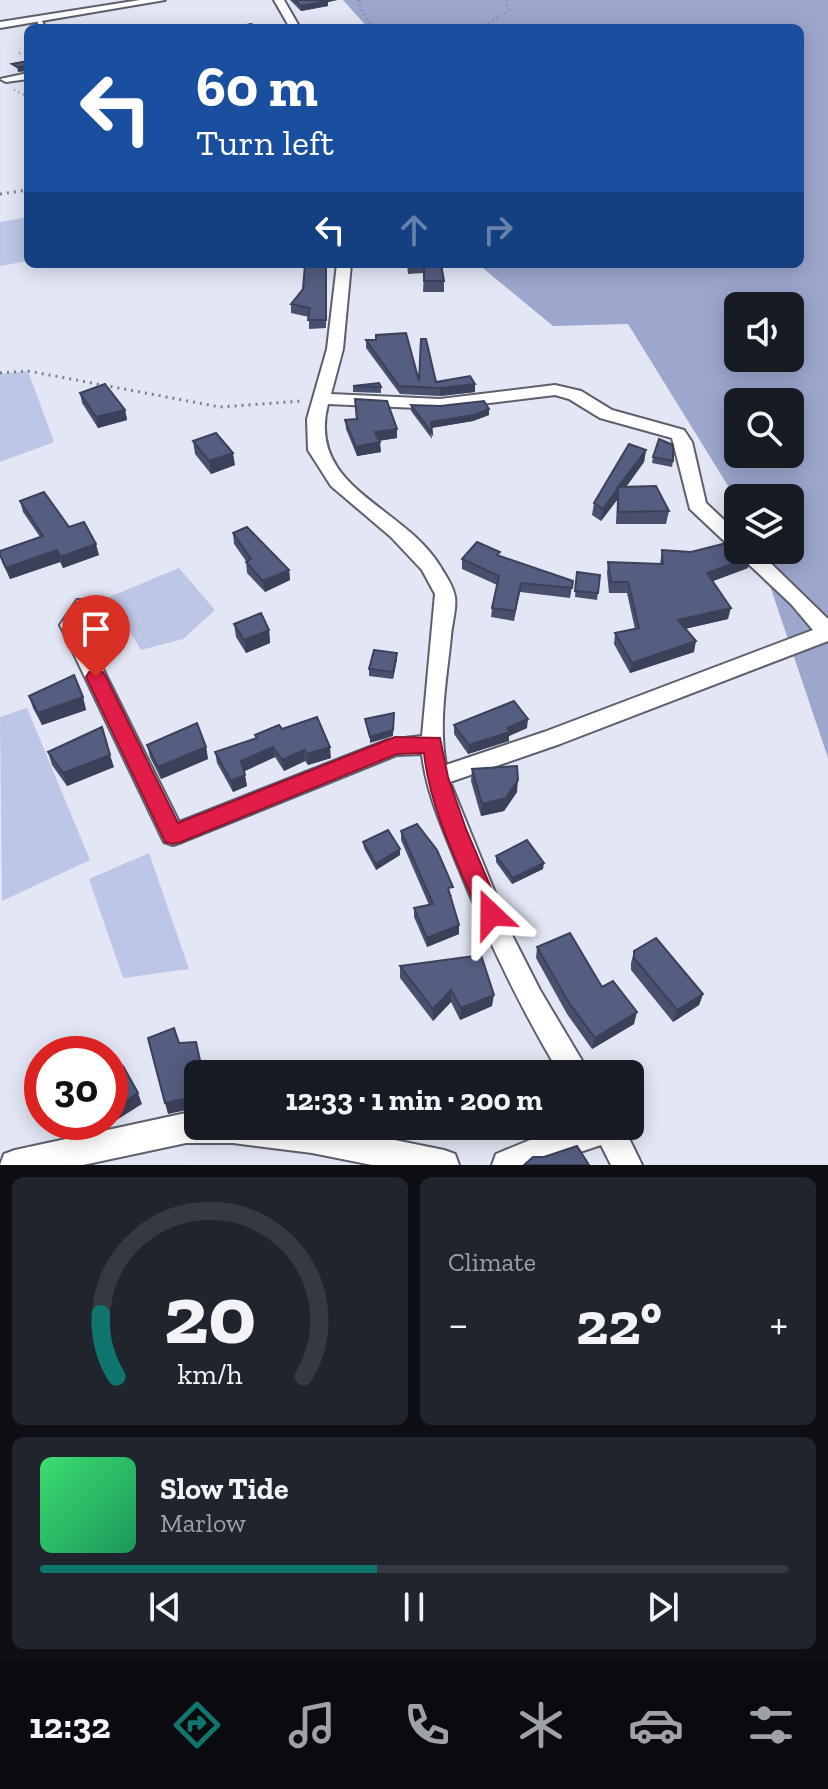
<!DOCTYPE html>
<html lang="en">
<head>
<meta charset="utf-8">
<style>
  :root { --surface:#171b24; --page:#20242c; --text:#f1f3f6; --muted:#9ea1a6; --line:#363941; --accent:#0f766e }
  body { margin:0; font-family:"Zilla Slab",serif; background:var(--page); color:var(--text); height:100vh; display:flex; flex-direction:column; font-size:30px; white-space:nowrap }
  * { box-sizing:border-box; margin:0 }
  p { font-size:26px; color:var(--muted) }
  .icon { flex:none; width:44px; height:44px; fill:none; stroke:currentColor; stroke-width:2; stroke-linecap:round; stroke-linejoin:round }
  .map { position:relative; height:1165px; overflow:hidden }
  .sheet { display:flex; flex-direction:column; gap:12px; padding:12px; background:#0d0f14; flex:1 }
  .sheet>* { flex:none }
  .guide { position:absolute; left:24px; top:24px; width:780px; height:244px; border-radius:12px; box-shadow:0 4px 20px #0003; background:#1a4fa0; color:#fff; overflow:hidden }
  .buttons { position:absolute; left:724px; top:292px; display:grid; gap:16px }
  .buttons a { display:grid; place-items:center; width:80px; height:80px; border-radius:12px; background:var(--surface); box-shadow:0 4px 20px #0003; font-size:40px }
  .speed { position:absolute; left:24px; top:1036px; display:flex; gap:16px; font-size:40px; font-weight:700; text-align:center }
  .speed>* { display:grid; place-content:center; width:104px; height:104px; border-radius:50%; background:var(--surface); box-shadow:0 4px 20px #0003; line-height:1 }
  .speed .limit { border:12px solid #d22; background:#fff; color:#111 }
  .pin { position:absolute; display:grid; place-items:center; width:68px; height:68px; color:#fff; margin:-82px -34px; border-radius:50% 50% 50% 0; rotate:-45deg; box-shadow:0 0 8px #0007 }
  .pin .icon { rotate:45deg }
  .me { position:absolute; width:88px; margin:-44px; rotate:337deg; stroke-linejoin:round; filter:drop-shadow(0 0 6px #0008) }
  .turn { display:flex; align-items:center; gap:28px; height:168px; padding:0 40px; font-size:36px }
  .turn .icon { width:104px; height:104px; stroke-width:2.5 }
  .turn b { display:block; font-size:56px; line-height:68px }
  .lanes { display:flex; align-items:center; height:76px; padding:0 40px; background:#0003; justify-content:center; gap:40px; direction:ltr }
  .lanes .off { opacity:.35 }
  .big { font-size:60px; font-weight:700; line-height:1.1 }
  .sheet .widget { flex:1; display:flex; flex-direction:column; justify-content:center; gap:12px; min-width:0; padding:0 28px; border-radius:12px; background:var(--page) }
  .sheet .dial { align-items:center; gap:0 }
  .dial svg { height:208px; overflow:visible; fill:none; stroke:var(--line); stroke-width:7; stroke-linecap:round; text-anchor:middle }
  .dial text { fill:var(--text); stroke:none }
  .song { display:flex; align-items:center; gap:24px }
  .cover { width:96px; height:96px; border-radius:12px; background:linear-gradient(135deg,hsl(140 70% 55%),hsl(150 70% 35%)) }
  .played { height:8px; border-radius:4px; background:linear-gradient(90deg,var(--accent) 45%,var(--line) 45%) }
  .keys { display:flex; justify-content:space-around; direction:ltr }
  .heat { display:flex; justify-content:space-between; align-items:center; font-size:44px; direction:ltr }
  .sheet .tiles { flex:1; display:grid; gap:12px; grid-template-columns:1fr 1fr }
  .widget:last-child { grid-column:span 2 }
  .trip { position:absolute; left:184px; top:1060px; width:460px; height:80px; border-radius:12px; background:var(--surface); box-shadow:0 4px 20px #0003; font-weight:700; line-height:80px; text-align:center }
  .dock { display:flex; height:128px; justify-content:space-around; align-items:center; background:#090b0e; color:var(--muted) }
  .dock .icon { width:56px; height:56px }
  .dock .current { color:var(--accent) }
  .dock b { font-size:36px; color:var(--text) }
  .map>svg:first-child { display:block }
</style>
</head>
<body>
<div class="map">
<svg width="828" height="1165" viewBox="0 0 828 1165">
  <rect width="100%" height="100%" fill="#e3e7f5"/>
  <path fill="#bdc6e7" d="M28 217V261L0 266V222Z
    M28 371 54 442 0 462V374Z
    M179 568 215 610 183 639 141 650 109 597Z
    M27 708 90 860 2 901 0 717Z
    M149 853 189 969 123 978 89 879Z"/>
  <path fill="#9da7cd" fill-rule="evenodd" d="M343 0H828V758L758 550H790V498H738V502L628 324 553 326 478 264H800V28H368ZM738 306H790V358H738ZM738 402H790V454H738Z"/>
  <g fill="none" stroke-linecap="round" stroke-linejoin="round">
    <defs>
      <path id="lane" d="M36 18H40L46 28H40Z"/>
      <path id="street" d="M140 0H165L0 28V22Z
        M274 0H284L300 28H290Z
        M28 73V79L6 82 0 79Z
        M337 264H351L343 349 331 394 440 399 555 385 581 391 612 410 684 430 692 442 706 503 738 533V550H757L828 619V641L560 744 450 782 513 937 540 990 590 1074H560C519 1006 487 938 457 864 443 829 426 792 422 754L397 755 182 842 173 845 164 842 60 625 77 600H91L94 605 81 625 179 822 387 740 422 736 435 594 422 570 391 537 331 486 308 450 307 419 327 349ZM555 395 569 399 600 418 672 438 690 509 791 604 813 630 544 732 446 765C438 723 447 677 451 636 452 623 458 604 454 593 452 584 444 573 440 566 404 506 306 488 328 404L440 409Z
        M186 1113H198V1126H325L444 1150 455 1154 459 1165H372L312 1153 233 1143H186L83 1165H0L4 1154 15 1150Z
        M564 1126H623L642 1165H611L601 1145 541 1165H492L496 1154Z"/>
    </defs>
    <use href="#lane" stroke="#5c5f6c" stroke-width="4"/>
    <use href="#street" stroke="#5c5f6c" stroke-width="4"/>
    <path stroke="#7d7f89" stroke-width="2" stroke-dasharray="1 4" stroke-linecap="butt" d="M359 0 362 12 373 28
      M479 28 509 11 506 0
      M19 53 28 52
      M14 90 28 97"/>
    <path stroke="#7d7f89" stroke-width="3" stroke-dasharray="2 5" stroke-linecap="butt" d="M0 194 28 190
      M0 373 28 371 220 407 302 401"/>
    <use href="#lane" fill="#fff" fill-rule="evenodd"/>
    <use href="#street" fill="#fff" fill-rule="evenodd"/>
  </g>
  <path fill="#49506e" d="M290 0H337L328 2V6L301 11Z
    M326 264V328L309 329V317L291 313V304Z
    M407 264H441L444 281V292H423L424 273 408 274Z
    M366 340 419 381 475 384V392L440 396 400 394 366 348Z
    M353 386 381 387V393L353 392Z
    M80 393 125 410 127 420 98 428 82 403Z
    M355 399 397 438 379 441 381 452 357 456 346 429 345 420 356 419Z
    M411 405 489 415 473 421 431 428 432 439 411 411Z
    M193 441 235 465 211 474 195 454Z
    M646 450 644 462 626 487 669 511 666 524H616L617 500 601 521 592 515 594 503Z
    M653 457 673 461 672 467 652 463Z
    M20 501 69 527 99 555 63 568 60 562 10 579 2 562 0 551 40 537 23 512Z
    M233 533 289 570 290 580 265 592 247 573 246 561 234 544Z
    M662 550 748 568 713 581 728 619 685 629 694 652 630 673 614 644 615 633 635 629 627 593H609L607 573 608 562 660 564Z
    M500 556 573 581 570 598 520 592 514 621 491 617 492 608 497 585 462 569V559Z
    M577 572 600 575 597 600 575 597Z
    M234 624 269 630 270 643 246 653 236 637Z
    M397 653V659L393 679 369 676V669Z
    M29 696 83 697 86 710 42 725 33 708Z
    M454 725 527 728 509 736V741L468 754 454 734Z
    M282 729 331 758 308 765 305 761 284 771 275 757 244 771 247 786 233 792 217 763 215 752 256 738 255 735Z
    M147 745 206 747 208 759 161 779 150 757Z
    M48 752 114 767 67 786 52 765Z
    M472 769 517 792 504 811 481 816 471 781Z
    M401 831 452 896H451L459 925V934L427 947 414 917V908L429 905 401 840Z
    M363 842 400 855 376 870 364 848Z
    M496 856 543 869 512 884 496 862Z
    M537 947 602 987 634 1024 592 1049 567 1014 536 958Z
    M634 951 703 994 699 1005 673 1022 631 970V963Z
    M400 966 492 1006 460 1020 451 1002 433 1021 400 978Z"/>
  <path fill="#3c415a" d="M324 0H337L328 2V6L301 11V6Z
    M28 66V71L18 72 17 67Z
    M475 384V392L440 396V388Z
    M489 409V415L473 421 431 428V422Z
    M125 410 127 420 98 428 96 417Z
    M397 429V438L376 441 375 432Z
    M380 442 381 452 357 456 356 447Z
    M646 450 644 462 618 498V487Z
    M233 453 235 465 211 474 209 461Z
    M618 488 617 500 601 521 603 509Z
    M96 544 99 555 63 568 60 557Z
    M57 550 60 562 10 579 6 568Z
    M751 557 748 568 705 584 707 573Z
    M289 570 290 580 265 592 263 581Z
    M731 608 728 619 675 631 678 620Z
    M269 630 270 643 246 653 244 640Z
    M696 641 694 652 630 673 632 663Z
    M397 653V659L393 679V672Z
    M83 697 86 710 42 725 38 713Z
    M394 713 393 736 370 743V737Z
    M528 719 527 728 509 736V741L468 754 469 745Z
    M206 747 208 759 161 779 158 767Z
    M273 747 275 757 243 772 241 761Z
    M330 747 331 758 308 765 307 754Z
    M304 750 305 761 284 771 282 760Z
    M110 755 114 767 67 786 63 773Z
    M245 775 247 786 233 792 231 781Z
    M518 780 517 792 504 811 481 816 482 804Z
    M400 849V855L376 870V864Z
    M544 863 543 869 512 884 513 878Z
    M459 925V934L427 947V938Z
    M451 990V1002L433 1021V1009Z
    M703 994 699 1005 673 1022 677 1010Z
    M494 995 492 1006 460 1020 461 1008Z
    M637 1012 634 1024 592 1049 595 1038Z
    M198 1090V1102L187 1110 168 1114 165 1103Z
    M138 1093 142 1104 112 1123 110 1119V1111Z"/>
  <path fill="#555d80" stroke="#3c415a" stroke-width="2" d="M295 0H327L328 1 301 6Z
    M251 24 259 28H232Z
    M28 61V66L17 67 12 64Z
    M305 264H326V320H308L310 308 291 304 303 289Z
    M424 264H441L444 281H424Z
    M406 333 419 381 421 339H426L436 382 470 376 475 384 440 388 399 386 366 340H376V335Z
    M379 383 381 387 353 386Z
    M105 384 125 410 96 417 80 393Z
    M355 399 387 401 397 429 375 432 380 442 356 447 345 420 357 419Z
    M484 401 489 409 474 415 431 422 432 433 411 405 440 406Z
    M216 433 233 453 209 461 193 441Z
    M659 439 673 445V461L653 457Z
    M629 444 646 450 618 487 656 486 669 511 618 512V488L603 509 594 503Z
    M44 492 69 527 84 522 96 544 60 557 57 550 6 568 0 555V551L43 536 20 501Z
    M247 527 289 570 263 581 246 562 251 559 233 533Z
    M734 541 738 545V550H743L751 557 707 573 731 608 678 620 696 641 632 663 615 633 639 628 628 582H611L608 562 663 564 662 550 691 552Z
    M477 542 500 552 497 555 573 581 572 588 521 583 515 611 492 608 499 576 462 559Z
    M577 572 600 575 598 593 575 591Z
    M261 613 269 630 244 640 234 624Z
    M374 650 397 653 393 672 369 669Z
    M74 675 83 697 38 713 29 696Z
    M514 701 528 719 507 728 510 732 469 745 454 725Z
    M394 713 393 730 370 737 365 719Z
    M317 717 330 747 307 754 304 750 282 760 273 747 241 761 245 775 231 781 215 752 257 738 255 735 279 725 282 729Z
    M197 723 206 747 158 767 147 745Z
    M102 727 110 755 63 773 48 752Z
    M517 766 518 780 506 798 482 804 472 769Z
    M417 824 437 850 453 887 448 888 459 925 427 938 414 908 433 904 401 831Z
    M388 830 400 849 376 864 363 842Z
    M527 840 544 863 513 878 496 856Z
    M570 933 602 987 613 981 637 1012 595 1038 569 1003 537 947Z
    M656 938 703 994 677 1010 634 958V951Z
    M481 955 494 995 461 1008 451 990 433 1009 400 966Z
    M174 1028 179 1043 196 1042 203 1074H198V1090L193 1092 184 1099 165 1103 148 1038Z
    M123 1066 138 1093 110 1111V1070Z
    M577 1146 589 1165H524L533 1157H544Z"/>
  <path fill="#e11d48" stroke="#92132f" stroke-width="2" d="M96 670 103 672 106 677 178 823 395 737 440 738 448 777 466 829 502 914 499 921 491 924 482 921 479 914C457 862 430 809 424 753L397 754 181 842 173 844 165 842 86 677 89 672Z"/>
</svg>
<div class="buttons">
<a><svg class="icon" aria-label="sound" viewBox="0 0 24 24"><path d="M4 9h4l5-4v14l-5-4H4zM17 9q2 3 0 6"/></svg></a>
<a><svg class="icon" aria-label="search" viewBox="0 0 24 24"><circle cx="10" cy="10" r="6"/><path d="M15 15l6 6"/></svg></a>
<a><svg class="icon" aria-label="layers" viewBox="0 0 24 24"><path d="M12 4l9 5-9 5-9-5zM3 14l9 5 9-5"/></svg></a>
</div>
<div class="speed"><div class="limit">30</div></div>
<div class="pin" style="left:96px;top:677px;background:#d93025"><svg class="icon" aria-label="arrive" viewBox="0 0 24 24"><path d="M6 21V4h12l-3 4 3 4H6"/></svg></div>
<svg class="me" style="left:491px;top:914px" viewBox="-20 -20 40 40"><path d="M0-17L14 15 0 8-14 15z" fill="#e11d48" stroke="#fff" stroke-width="4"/></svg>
<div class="trip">12:33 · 1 min · 200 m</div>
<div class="guide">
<div class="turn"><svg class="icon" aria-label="left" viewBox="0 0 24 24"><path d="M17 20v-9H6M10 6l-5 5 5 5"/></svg><div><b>60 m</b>Turn left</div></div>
<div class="lanes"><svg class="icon" aria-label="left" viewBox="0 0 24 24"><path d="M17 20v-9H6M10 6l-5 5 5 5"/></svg><svg class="icon off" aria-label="ahead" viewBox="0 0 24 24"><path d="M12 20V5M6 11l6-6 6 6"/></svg><svg class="icon off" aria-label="right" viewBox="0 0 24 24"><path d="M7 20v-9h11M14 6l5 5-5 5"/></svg></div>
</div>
</div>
<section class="sheet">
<div class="tiles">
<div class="widget dial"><svg viewBox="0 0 100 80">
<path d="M14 69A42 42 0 1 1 86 69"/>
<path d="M14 69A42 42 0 0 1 8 45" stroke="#0f766e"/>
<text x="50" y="56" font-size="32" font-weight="700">20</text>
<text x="50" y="72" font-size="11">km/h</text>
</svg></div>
<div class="widget"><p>Climate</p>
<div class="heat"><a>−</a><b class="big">22°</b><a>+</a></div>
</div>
<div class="widget">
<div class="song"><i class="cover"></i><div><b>Slow Tide</b><p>Marlow</p></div></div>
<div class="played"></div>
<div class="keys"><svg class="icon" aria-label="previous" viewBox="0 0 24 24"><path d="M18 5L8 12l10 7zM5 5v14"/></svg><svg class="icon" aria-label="pause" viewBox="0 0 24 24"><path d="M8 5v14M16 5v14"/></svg><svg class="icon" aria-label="next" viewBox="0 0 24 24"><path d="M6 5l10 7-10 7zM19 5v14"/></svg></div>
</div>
</div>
</section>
<nav class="dock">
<b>12:32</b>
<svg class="icon current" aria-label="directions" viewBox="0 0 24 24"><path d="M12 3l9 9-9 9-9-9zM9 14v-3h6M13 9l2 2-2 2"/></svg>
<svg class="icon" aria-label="music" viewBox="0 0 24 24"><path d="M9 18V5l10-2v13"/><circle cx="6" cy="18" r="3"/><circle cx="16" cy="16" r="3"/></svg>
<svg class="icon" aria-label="phone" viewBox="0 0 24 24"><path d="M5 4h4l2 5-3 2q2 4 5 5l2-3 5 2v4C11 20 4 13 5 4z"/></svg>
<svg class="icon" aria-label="climate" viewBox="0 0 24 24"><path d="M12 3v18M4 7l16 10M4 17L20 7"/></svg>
<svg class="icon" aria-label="car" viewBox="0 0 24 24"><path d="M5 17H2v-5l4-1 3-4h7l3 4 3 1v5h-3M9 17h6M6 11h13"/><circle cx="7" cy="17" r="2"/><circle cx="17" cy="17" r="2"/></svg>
<svg class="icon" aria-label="filters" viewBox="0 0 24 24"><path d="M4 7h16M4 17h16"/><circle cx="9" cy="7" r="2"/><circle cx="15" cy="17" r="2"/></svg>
</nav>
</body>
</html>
